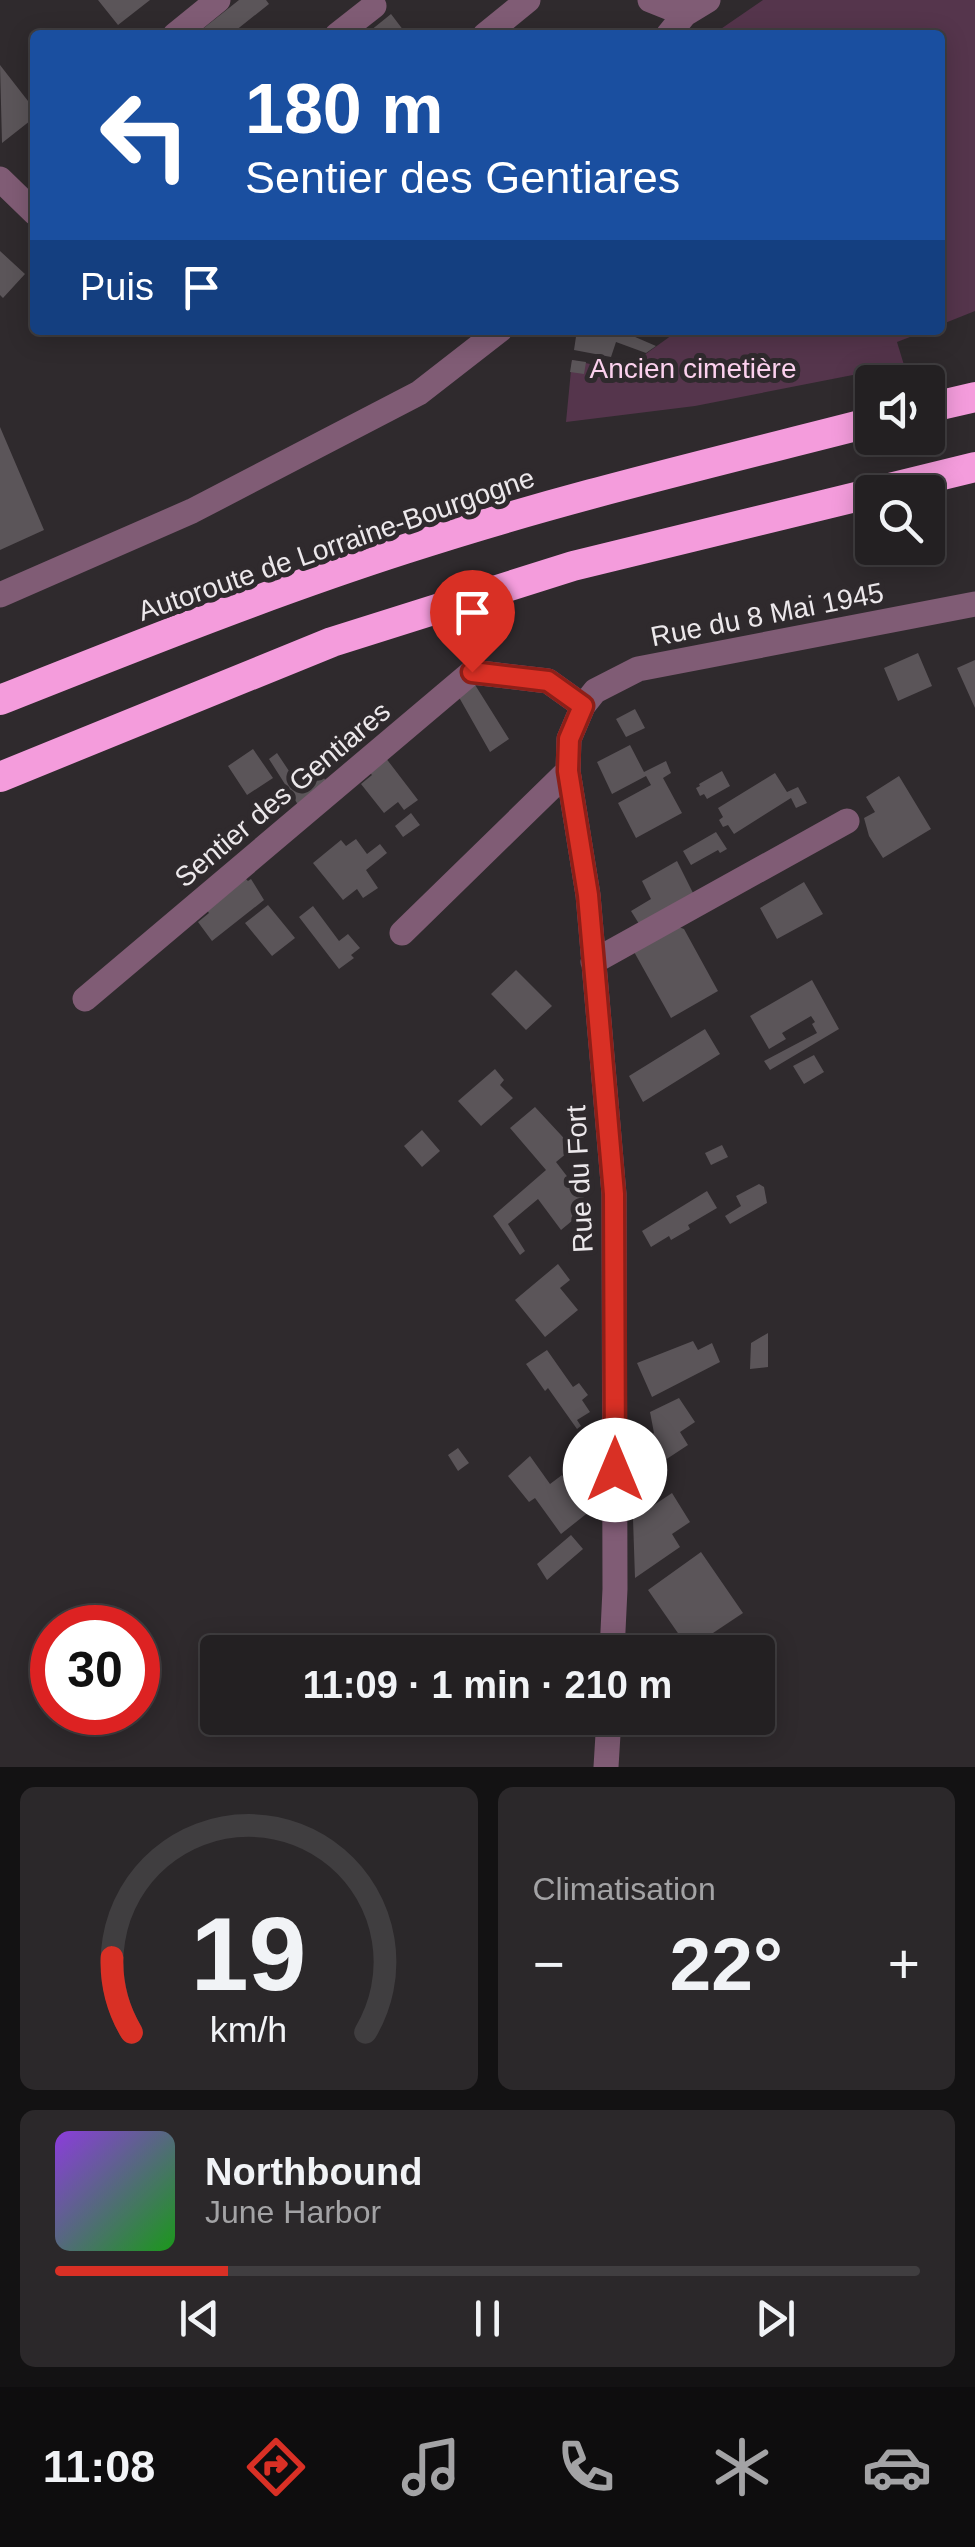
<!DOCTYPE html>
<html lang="fr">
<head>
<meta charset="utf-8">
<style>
  :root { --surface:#232022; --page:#2b282a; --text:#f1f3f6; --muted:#a3a3a5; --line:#403e40; --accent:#d93025 }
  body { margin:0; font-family:Helvetica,sans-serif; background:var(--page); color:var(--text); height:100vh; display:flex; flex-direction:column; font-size:38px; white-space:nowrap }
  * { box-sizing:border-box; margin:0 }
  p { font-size:32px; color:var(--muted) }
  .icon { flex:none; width:55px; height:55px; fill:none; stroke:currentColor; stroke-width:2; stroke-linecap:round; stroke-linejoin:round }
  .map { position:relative; height:1767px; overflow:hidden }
  .sheet { display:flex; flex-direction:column; gap:20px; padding:20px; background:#131213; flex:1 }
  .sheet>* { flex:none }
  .hud { position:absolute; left:30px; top:30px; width:915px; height:305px; border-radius:10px; box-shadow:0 5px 25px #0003,0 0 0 2px var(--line); background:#1a4fa0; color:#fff; overflow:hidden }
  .controls { position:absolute; left:855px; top:365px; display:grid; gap:20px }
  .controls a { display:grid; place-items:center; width:90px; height:90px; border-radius:10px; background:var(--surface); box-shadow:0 5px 25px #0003,0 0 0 2px var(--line); font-size:50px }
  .speed { position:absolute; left:30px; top:1605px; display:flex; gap:20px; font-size:50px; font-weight:700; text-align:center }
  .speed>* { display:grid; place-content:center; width:130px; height:130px; border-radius:50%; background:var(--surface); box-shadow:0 5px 25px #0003,0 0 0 2px var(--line); line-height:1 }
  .speed .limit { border:15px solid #d22; background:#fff; color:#111 }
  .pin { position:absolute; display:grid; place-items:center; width:85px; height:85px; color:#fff; margin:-102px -42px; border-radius:50% 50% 50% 0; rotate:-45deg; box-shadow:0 0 10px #0007 }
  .pin .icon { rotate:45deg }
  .me { position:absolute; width:110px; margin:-55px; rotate:0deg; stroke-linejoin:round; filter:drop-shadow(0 0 8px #0008) }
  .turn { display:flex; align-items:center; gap:35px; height:210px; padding:0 50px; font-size:45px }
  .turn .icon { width:130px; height:130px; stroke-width:2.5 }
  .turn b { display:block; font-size:70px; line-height:85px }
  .then { display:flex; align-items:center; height:95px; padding:0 50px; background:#0003; gap:20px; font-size:38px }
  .big { font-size:75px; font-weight:700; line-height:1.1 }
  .sheet .tile { flex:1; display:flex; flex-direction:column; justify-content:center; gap:15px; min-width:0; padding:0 35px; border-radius:15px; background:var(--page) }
  .sheet .dial { align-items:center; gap:0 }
  .dial svg { height:260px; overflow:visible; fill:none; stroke:var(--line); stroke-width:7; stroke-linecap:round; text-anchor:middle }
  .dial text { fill:var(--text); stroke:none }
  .song { display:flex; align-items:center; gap:30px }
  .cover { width:120px; height:120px; border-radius:15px; background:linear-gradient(135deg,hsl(270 70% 55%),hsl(120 70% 35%)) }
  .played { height:10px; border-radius:5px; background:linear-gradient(90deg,var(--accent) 20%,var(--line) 20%) }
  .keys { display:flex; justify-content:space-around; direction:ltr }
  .heat { display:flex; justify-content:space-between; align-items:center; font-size:55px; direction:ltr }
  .sheet .tiles { flex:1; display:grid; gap:20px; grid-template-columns:1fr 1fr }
  .tile:last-child { grid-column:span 2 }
  .trip { position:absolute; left:200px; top:1635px; width:575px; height:100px; border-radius:10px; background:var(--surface); box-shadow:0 5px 25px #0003,0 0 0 2px var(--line); font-weight:700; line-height:100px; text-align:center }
  .tab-bar { display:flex; height:160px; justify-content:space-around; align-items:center; background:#0e0d0e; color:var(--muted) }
  .tab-bar .icon { width:70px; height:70px }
  .tab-bar .selected { color:var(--accent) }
  .tab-bar b { font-size:45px; color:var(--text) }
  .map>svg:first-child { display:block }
</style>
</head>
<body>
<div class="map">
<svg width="975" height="1767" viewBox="0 0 975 1767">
  <rect width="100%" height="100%" fill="#2f2a2d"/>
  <path fill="#55354c" d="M763 0H975V311L940 325V35H712Z
    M679 330H928L897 342 904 365 695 406 566 422 572 360 622 371Z"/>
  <path fill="#5b5559" d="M98 0H150L118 25Z
    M239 0H266L269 4 230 35H195Z
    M391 14 407 35H365Z
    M0 65 35 110V117L2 143Z
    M0 251 25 274 3 298 0 295Z
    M577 330H619L656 346 646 353 616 342 611 357 574 350Z
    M572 360 586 362 584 374 570 372Z
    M0 427 44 530 0 550Z
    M918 653 932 686 898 701 884 668Z
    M975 660V708L957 668Z
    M472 680 509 739 490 752 456 692Z
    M635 709 645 728 626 737 616 719Z
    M630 745 644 772 666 761 671 773 663 778 682 813 636 838 618 803 651 785 646 776 612 794 597 762Z
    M253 749 273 778 247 795 228 766Z
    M277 753 297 783 317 769 330 786 302 811 269 759Z
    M382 753 418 800 404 810 398 802 384 813 361 784 372 775 365 767Z
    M722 771 730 786 707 799 704 794 700 796 696 788 700 786 699 784Z
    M775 773 787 792 798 787 807 803 796 808 791 798 734 834 728 825 723 827 719 820 723 817 718 808Z
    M899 776 931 829 883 858 869 836 864 818 875 812 866 797Z
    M411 813 420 825 403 837 395 826Z
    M716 832 727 849 720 853 718 850 691 865 683 851Z
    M356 839 367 854 380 844 387 853 366 870 378 888 363 898 357 889 343 900 313 863 341 840 346 846Z
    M677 861 694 895 641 927 631 911 651 899 642 881Z
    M245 878 248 881 251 879 264 900 212 941 198 922 209 913 206 909Z
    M804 882 823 914 777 939 760 908Z
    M268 905 295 938 272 956 245 923Z
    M313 906 339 941 348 934 360 948 351 955 354 958 339 969 299 917Z
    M676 926 684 929 718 991 671 1018 633 950Z
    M516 970 552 1006 526 1030 491 994Z
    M812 980 839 1029 770 1070 764 1061 817 1033 812 1024 815 1022 811 1016 782 1033 786 1039 769 1049 750 1016Z
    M705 1029 720 1054 643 1102 629 1076Z
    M814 1055 824 1072 804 1084 793 1066Z
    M495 1069 504 1080 500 1085 513 1098 481 1126 458 1101Z
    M535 1107 573 1148 556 1162 590 1206 561 1230 538 1199 508 1224 525 1251 520 1255 493 1216 546 1170 510 1128Z
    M422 1130 440 1151 422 1167 404 1146Z
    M722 1145 728 1157 711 1165 705 1153Z
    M759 1184 764 1187 767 1203 730 1224 725 1216 741 1206 736 1196Z
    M707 1191 717 1208 688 1225 690 1229 671 1240 669 1236 651 1247 642 1231Z
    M558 1264 570 1280 560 1288 578 1310 545 1337 515 1300Z
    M768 1333V1367L750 1369 751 1343Z
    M693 1341 698 1350 712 1343 720 1362 652 1397 637 1363Z
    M547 1350 573 1387 579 1383 588 1395 582 1400 590 1412 577 1420 581 1426 577 1429 548 1388 545 1391 526 1364Z
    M679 1398 695 1422 680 1432 688 1445 653 1468 648 1459 652 1455 643 1441 654 1433 650 1412Z
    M458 1448 469 1463 458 1471 448 1455Z
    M530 1456 550 1484 562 1475 590 1511 561 1534 535 1498 529 1502 508 1476Z
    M672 1493 690 1522 672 1534 680 1547 635 1578 633 1519Z
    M571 1535 583 1549 547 1580 537 1564Z
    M701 1552 743 1613 689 1649 648 1590Z
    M526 1636 542 1652H509Z"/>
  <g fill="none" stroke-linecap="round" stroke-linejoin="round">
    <path stroke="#805c75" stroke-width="25" d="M650 0 685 14
      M175 35 218 0
      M337 35 374 6
      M485 35 528 0
      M668 35 685 14 708 0
      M0 179 35 213
      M0 595 192 511 419 393 500 330
      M402 933 568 771
      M593 962 847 821
      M85 999 472 672 548 681 583 706
      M612 1652 615 1589 614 1194 588 895 568 771 569 739 583 706 595 691 638 669 975 604
      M606 1767 609 1718"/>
    <path stroke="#f49cdc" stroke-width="30" d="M928 408 975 397
      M873 492 975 467
      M0 700C134 647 268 593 405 549 558 499 716 462 872 422
      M0 777 332 642 573 566 872 493"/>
  </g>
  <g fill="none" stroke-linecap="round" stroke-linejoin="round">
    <defs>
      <path id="route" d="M472 672 548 681 583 706 569 739 568 771 588 895 614 1194 615 1470"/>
    </defs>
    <use href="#route" stroke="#8d1f18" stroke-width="25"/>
    <use href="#route" stroke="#d93025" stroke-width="18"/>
  </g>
  <g text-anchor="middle" stroke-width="10" stroke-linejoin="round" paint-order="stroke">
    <g font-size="28" fill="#fcd1ee" stroke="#2f2a2d">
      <text x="693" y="378">Ancien cimetière</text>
    </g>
    <g font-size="28" fill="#ece8eb" stroke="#2f2a2d">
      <text transform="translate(336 544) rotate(-19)" y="10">Autoroute de Lorraine-Bourgogne</text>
      <text transform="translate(767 614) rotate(-11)" y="10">Rue du 8 Mai 1945</text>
      <text transform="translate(282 794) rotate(-40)" y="10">Sentier des Gentiares</text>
      <text transform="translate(579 1179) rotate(-93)" y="10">Rue du Fort</text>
    </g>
  </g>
</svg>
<div class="controls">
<a><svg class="icon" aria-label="sound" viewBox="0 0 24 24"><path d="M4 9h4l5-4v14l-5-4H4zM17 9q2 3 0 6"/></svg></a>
<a><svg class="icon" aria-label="search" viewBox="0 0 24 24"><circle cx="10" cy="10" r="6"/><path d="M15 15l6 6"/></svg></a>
</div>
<div class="speed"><div class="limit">30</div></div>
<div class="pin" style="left:472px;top:672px;background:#d93025"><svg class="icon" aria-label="arrive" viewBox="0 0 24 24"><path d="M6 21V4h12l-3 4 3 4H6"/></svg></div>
<svg class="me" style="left:615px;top:1470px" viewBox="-20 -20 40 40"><circle r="19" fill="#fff"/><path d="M0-13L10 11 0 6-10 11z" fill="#d93025"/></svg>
<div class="trip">11:09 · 1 min · 210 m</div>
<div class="hud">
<div class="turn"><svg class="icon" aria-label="left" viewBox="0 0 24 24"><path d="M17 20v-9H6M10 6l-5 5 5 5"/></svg><div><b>180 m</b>Sentier des Gentiares</div></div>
<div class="then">Puis<svg class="icon" aria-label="arrive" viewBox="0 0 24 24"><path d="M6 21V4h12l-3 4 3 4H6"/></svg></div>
</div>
</div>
<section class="sheet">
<div class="tiles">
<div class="tile dial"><svg viewBox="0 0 100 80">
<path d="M14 69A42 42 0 1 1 86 69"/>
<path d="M14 69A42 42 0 0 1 8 46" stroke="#d93025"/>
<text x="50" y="56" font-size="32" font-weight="700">19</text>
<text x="50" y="72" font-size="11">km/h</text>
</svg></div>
<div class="tile"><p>Climatisation</p>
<div class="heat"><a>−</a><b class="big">22°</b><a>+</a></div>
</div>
<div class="tile">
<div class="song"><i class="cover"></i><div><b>Northbound</b><p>June Harbor</p></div></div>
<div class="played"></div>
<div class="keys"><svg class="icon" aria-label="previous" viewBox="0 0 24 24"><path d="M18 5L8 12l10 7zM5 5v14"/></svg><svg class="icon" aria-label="pause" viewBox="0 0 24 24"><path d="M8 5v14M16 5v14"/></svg><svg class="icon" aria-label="next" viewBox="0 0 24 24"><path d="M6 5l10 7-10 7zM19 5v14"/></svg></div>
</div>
</div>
</section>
<nav class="tab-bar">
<b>11:08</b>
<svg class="icon selected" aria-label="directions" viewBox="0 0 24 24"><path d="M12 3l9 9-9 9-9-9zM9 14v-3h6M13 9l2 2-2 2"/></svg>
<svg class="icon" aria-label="music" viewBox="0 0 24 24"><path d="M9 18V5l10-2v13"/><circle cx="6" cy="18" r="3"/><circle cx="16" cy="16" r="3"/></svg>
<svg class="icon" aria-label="phone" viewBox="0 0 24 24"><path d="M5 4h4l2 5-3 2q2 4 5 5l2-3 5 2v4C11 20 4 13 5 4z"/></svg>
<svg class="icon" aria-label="climate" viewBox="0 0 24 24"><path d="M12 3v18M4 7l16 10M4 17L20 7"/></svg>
<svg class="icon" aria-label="car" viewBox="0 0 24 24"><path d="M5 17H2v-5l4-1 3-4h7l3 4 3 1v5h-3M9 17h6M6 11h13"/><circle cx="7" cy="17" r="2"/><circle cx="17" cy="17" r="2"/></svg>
</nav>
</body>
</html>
